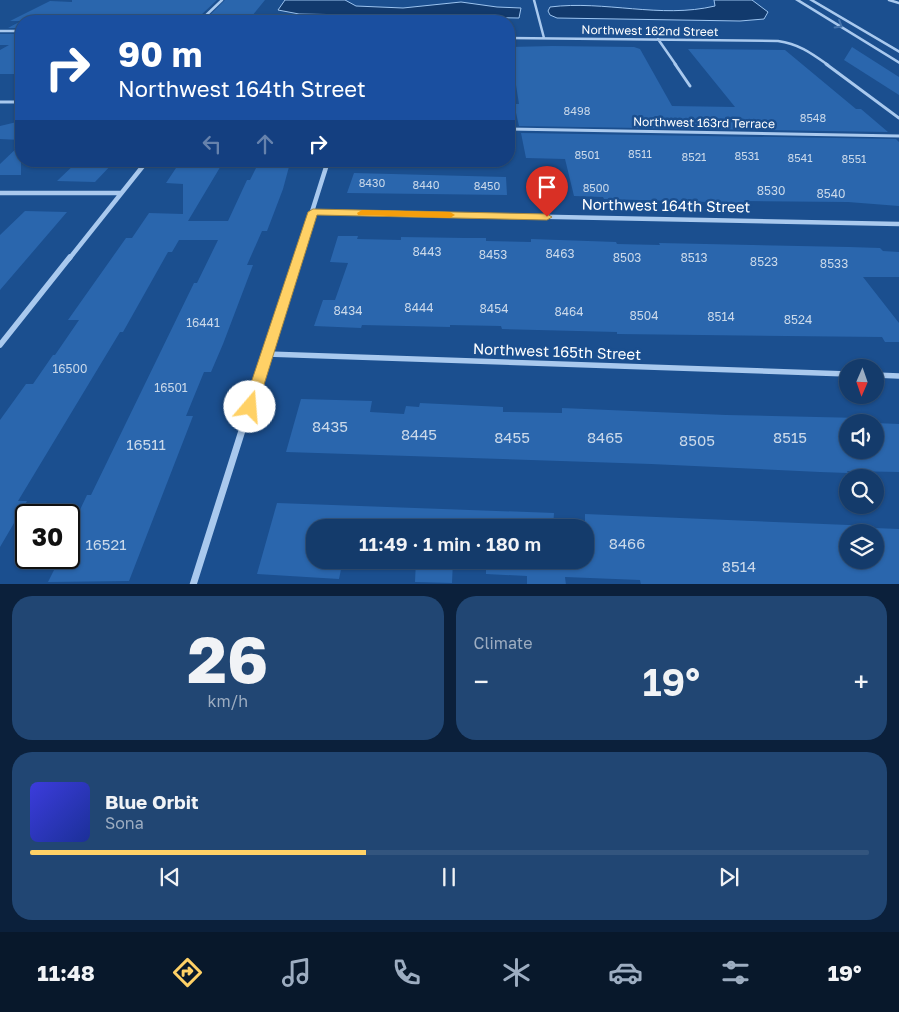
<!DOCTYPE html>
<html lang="en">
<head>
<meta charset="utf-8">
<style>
  :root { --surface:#143b6b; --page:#214673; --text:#f1f3f6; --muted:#9dadc1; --line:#33557e; --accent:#ffd166 }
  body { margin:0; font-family:"Golos Text",sans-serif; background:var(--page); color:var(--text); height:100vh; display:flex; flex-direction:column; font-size:19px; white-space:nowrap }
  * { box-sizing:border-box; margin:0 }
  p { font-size:16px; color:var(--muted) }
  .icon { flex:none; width:28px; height:28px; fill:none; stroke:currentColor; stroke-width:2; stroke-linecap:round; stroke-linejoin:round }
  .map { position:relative; height:584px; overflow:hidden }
  .side { display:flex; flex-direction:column; gap:12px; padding:12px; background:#0b203b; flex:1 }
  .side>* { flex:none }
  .banner { position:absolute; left:15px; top:15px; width:500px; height:152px; border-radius:20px; box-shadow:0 1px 4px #0004,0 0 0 1px var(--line); background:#1a4fa0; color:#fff; overflow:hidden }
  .needle { width:32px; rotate:182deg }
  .buttons { position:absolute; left:839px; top:359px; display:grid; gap:10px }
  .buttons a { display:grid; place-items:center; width:45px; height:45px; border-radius:50%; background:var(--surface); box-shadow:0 1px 4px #0004,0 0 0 1px var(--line); font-size:25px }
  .speed { position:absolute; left:15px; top:504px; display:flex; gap:10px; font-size:25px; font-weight:700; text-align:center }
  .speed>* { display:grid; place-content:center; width:65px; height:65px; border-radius:50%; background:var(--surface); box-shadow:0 1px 4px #0004,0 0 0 1px var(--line); line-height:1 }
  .speed .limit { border:2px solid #111; border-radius:8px; background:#fff; color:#111 }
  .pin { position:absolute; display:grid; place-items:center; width:42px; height:42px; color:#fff; margin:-51px -21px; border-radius:50% 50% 50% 0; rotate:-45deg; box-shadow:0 0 5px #0007 }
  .pin .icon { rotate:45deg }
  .me { position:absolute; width:55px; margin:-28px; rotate:18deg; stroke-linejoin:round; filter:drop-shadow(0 0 4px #0008) }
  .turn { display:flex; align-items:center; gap:18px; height:105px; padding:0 20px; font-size:22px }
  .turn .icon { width:65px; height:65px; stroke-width:2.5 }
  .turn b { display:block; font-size:35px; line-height:42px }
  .lanes { display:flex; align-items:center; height:48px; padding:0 20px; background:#0003; justify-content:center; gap:25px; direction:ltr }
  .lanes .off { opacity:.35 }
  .big { font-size:38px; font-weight:600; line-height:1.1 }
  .side .card { flex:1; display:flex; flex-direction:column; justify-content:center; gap:8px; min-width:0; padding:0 18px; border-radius:20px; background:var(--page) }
  .side .dial { align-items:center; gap:0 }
  .dial b { font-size:65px; line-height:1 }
  .song { display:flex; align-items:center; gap:15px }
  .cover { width:60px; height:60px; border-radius:8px; background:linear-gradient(135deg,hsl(240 70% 55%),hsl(230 70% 35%)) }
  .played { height:5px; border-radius:2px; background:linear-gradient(90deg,var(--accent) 40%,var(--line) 40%) }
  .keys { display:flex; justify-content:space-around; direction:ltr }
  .heat { display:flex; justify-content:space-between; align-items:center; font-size:28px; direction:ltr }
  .side .tiles { flex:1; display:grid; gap:12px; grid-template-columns:1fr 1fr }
  .card:last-child { grid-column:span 2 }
  .trip { position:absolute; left:306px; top:519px; width:288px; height:50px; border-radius:20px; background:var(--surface); box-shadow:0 1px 4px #0004,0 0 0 1px var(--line); font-weight:600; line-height:50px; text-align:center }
  .dock { display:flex; height:80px; justify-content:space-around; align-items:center; background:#08182b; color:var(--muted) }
  .dock .icon { width:35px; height:35px }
  .dock .current { color:var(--accent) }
  .dock b { font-size:22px; color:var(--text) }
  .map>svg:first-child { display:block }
</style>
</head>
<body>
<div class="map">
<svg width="899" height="585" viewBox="0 0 899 585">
  <rect width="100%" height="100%" fill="#1b4f8f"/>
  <path fill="#123a6d" stroke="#9cc4f0" d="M285 0H345L356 6 403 8 461 2 497 7 521 8 519 18 299 14 278 10Z
    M714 0H752L768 12 764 19 740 21 557 18 550 15 548 11 550 7C605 0 660 19 715 6Z"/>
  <path fill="#2a66ad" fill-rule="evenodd" d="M72 0H217L200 16H188L180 21H21V28H8L21 21H10L50 1 72 2Z
    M225 0H265L248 21H225L229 16H209Z
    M0 34H21V74H0V50L9 45H0Z
    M552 46 634 47 640 49 672 106 735 107 688 49 785 50 856 109H861L888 132 519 126 514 104H519L510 47Z
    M852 47 899 77V95L844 60Z
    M21 121V140L0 139V126Z
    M521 133 896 139 899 142V206L848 202 745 201 746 203 604 199 603 197 574 196 565 159 526 158Z
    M21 144V175H0V164Z
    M78 161H115L95 182 57 181Z
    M290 163 283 189 267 231H262L247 265H253L223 344 211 372H204L186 416H193L129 581 48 582 60 558H69V533L87 495H91L194 283H197L218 240H179L172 252H168L123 332H120L18 501H27L0 547V420L26 384H33L53 355H55L79 320H68L126 238H132L149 213 183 214V184L166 183 176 168H182L185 164H222L188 221H228L247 180H250L258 164Z
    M354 173 506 177 507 195 347 193Z
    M25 211 67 212 0 290V235Z
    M338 236H358L357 239 401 240V237L466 238H486V241L531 242V239L616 242 617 244 660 245 659 243 849 247 880 248 883 251 899 252V277H863L899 323V342H885L882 337 617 334V332L502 329 501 326 450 325V327L362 325 361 328 314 326 323 300H335L348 263 330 262Z
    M301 399 372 401 370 412 404 414 406 406 419 407 420 403 503 407V412L562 413V408L726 415 861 418 864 422H848V450H875V423L899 424V472L847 471 848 473 820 472 651 464 286 452Z
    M277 503 554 513 553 528H315V560H343L339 579 257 574Z
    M585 514 873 526 874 528 899 529V585H641L640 580 565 577 566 585H527V576L486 574V560H585ZM848 532H875V560H848Z
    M416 560H453L452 583 415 582Z"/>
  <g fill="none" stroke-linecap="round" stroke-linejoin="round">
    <path stroke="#a9c9ee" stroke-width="2.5" d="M534 0 544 38
      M889 0 899 3
      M200 21 222 0
      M0 31H21
      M509 38 778 41C799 44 811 53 828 65
      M658 39 676 65"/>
    <path stroke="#a9c9ee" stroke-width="3" d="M675 64 690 86
      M826 64 899 118
      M0 102H21
      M509 129 899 136"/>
    <path stroke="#a9c9ee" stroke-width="4.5" d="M0 193H121
      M313 212 899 224
      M69 259 147 161
      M297 259 328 161"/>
    <path stroke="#a9c9ee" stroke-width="5.5" d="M0 345 70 257
      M267 354 848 374
      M875 375 899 376
      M252 401 297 257"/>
    <path stroke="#a9c9ee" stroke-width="7" d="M193 585 252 399"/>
    <path fill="#a9c9ee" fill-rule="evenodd" d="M795 0H800L899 61V64Z
      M809 0H814L899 50V53Z"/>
  </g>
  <defs><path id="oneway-chevron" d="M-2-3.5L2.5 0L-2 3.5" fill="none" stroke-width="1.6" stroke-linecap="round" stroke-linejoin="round" transform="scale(1.25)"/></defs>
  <use stroke="#4674ac" href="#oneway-chevron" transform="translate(839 25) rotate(31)"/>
  <path fill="#ffd166" stroke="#a68842" d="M313 209 547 214 552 217 547 220 317 215 257 407 255 411 250 413 245 411 243 407 308 212Z"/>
  <path fill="#f59e0b" d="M362 210 450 212 455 215 450 218 358 215 357 213Z"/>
  <g text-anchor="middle" stroke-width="5" stroke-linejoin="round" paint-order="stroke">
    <g font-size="11" fill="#cad9ea">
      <text x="577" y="115">8498</text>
      <text x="813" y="122">8548</text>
      <text x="640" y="158">8511</text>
      <text x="587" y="159">8501</text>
      <text x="747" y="160">8531</text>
      <text x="694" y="161">8521</text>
      <text x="800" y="162">8541</text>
      <text x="854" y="163">8551</text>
      <text x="372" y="187">8430</text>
      <text x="426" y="189">8440</text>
      <text x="487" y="190">8450</text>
      <text x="596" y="192">8500</text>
    </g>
    <g font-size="12" fill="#fff" stroke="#1b4f8f">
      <text transform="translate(650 31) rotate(1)" y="4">Northwest 162nd Street</text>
      <text transform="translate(704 123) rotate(1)" y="4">Northwest 163rd Terrace</text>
    </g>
    <g font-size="12" fill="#cad9ea">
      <text x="771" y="195">8530</text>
      <text x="831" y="198">8540</text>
      <text x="427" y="256">8443</text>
      <text x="560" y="258">8463</text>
      <text x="493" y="259">8453</text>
      <text x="627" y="262">8503</text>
      <text x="694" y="262">8513</text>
      <text x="764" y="266">8523</text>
      <text x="834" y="268">8533</text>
      <text x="419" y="312">8444</text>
      <text x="494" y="313">8454</text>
      <text x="348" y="315">8434</text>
      <text x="569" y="316">8464</text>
      <text x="644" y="320">8504</text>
      <text x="721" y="321">8514</text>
      <text x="798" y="324">8524</text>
      <text x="203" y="327">16441</text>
      <text x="70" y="373">16500</text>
      <text x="171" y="392">16501</text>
    </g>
    <g font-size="15" fill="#fff" stroke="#1b4f8f">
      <text transform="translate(666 206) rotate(1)" y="5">Northwest 164th Street</text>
      <text transform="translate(557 352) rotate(2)" y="5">Northwest 165th Street</text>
    </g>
    <g font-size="15" fill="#cad9ea">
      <text x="330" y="432">8435</text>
      <text x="419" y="440">8445</text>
      <text x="512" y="443">8455</text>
      <text x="605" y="443">8465</text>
      <text x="790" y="443">8515</text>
      <text x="697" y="446">8505</text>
      <text x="146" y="450">16511</text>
      <text x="627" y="549">8466</text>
      <text x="106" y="550">16521</text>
      <text x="739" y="572">8514</text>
    </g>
  </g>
</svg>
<div class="buttons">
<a><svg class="needle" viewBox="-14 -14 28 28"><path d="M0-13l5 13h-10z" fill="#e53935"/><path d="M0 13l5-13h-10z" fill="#9dadc1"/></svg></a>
<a><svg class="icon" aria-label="sound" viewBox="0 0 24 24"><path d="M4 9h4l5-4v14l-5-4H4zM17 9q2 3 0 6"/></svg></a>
<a><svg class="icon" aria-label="search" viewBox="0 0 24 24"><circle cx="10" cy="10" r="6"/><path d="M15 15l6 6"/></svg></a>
<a><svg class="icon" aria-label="layers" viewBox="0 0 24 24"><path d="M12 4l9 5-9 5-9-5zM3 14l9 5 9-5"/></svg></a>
</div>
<div class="speed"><div class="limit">30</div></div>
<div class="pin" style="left:547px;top:217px;background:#d93025"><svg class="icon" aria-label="arrive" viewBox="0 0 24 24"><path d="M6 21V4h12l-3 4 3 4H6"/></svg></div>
<svg class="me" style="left:250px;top:407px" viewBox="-20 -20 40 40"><circle r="19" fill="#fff"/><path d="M0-13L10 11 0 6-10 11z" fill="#ffd166"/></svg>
<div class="trip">11:49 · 1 min · 180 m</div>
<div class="banner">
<div class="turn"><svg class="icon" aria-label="right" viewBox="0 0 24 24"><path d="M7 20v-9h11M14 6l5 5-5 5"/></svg><div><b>90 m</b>Northwest 164th Street</div></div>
<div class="lanes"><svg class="icon off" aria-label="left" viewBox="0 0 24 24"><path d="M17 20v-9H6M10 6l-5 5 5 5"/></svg><svg class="icon off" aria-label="ahead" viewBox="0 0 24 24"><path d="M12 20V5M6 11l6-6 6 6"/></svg><svg class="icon" aria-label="right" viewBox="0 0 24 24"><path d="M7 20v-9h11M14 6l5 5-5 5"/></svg></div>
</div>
</div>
<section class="side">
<div class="tiles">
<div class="card dial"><b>26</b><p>km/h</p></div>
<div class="card"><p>Climate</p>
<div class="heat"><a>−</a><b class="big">19°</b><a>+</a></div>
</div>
<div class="card">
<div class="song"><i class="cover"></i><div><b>Blue Orbit</b><p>Sona</p></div></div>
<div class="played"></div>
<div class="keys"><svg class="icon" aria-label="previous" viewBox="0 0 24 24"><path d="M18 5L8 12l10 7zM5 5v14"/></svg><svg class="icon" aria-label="pause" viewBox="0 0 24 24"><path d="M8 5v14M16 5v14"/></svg><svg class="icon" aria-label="next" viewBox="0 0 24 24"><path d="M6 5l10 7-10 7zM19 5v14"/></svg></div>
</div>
</div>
</section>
<nav class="dock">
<b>11:48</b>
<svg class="icon current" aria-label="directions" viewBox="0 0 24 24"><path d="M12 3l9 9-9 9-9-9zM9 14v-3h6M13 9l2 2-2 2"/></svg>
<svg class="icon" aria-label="music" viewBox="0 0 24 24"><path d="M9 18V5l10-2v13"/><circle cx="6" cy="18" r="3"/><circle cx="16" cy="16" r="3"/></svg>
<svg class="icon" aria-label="phone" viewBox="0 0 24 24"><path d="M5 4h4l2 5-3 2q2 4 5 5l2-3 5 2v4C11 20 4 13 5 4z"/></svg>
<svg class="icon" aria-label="climate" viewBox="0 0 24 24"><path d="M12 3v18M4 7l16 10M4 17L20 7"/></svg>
<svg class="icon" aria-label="car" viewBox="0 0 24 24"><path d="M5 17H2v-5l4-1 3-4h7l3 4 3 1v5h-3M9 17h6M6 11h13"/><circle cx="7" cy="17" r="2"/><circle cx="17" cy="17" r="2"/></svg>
<svg class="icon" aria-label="filters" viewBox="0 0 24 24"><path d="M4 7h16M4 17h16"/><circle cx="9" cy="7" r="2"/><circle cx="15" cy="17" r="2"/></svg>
<b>19°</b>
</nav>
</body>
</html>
